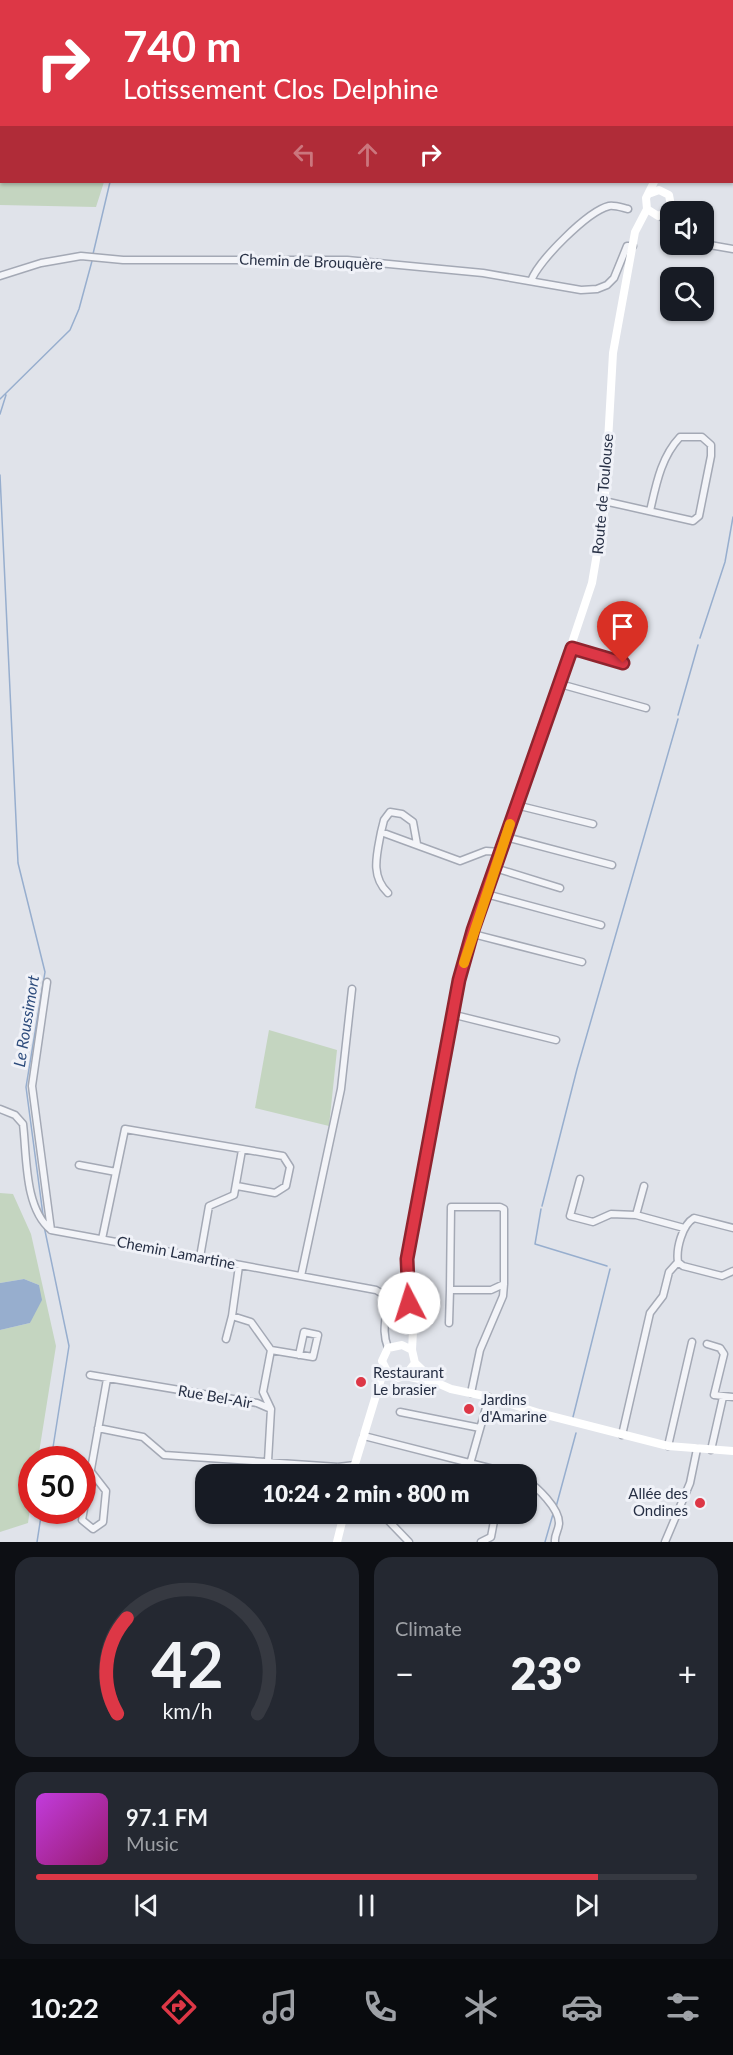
<!DOCTYPE html>
<html lang="en">
<head>
<meta charset="utf-8">
<style>
  :root { --surface:#171b24; --page:#242831; --text:#f1f3f6; --muted:#9ea1a6; --line:#363941; --accent:#dd3746 }
  body { margin:0; font-family:Lato,sans-serif; background:var(--page); color:var(--text); height:100vh; display:flex; flex-direction:column; font-size:22px; white-space:nowrap }
  * { box-sizing:border-box; margin:0 }
  p { font-size:20px; color:var(--muted) }
  .icon { flex:none; width:33px; height:33px; fill:none; stroke:currentColor; stroke-width:2; stroke-linecap:round; stroke-linejoin:round }
  .map { position:relative; height:1542px; overflow:hidden }
  .panel { display:flex; flex-direction:column; gap:15px; padding:15px; background:#0d0f14; flex:1 }
  .panel>* { flex:none }
  .top-card { position:absolute; left:0px; top:0px; width:734px; height:183px; box-shadow:0 2px 4px #0004; background:#dd3746; color:#fff; overflow:hidden }
  .buttons { position:absolute; left:660px; top:201px; display:grid; gap:12px }
  .buttons a { display:grid; place-items:center; width:54px; height:54px; border-radius:12px; background:var(--surface); box-shadow:0 2px 4px #0004; font-size:30px }
  .speed { position:absolute; left:18px; top:1446px; display:flex; gap:12px; font-size:30px; font-weight:700; text-align:center }
  .speed>* { display:grid; place-content:center; width:78px; height:78px; border-radius:50%; background:var(--surface); box-shadow:0 2px 4px #0004; line-height:1 }
  .speed .limit { border:9px solid #d22; background:#fff; color:#111 }
  .pin { position:absolute; display:grid; place-items:center; width:51px; height:51px; color:#fff; margin:-62px -26px; border-radius:50% 50% 50% 0; rotate:-45deg; box-shadow:0 0 6px #0007 }
  .pin .icon { rotate:45deg }
  .me { position:absolute; width:66px; margin:-33px; rotate:355deg; stroke-linejoin:round; filter:drop-shadow(0 0 4px #0008) }
  .turn { display:flex; align-items:center; gap:21px; height:126px; padding:0 24px; font-size:27px }
  .turn .icon { width:78px; height:78px; stroke-width:2.5 }
  .turn b { display:block; font-size:42px; line-height:51px }
  .lanes { display:flex; align-items:center; height:57px; padding:0 24px; background:#0003; justify-content:center; gap:30px; direction:ltr }
  .lanes .off { opacity:.35 }
  .big { font-size:45px; font-weight:800; line-height:1.1 }
  .panel .card { flex:1; display:flex; flex-direction:column; justify-content:center; gap:9px; min-width:0; padding:0 21px; border-radius:18px; background:var(--page) }
  .panel .dial { align-items:center; gap:0 }
  .dial svg { height:156px; overflow:visible; fill:none; stroke:var(--line); stroke-width:7; stroke-linecap:round; text-anchor:middle }
  .dial text { fill:var(--text); stroke:none }
  .song { display:flex; align-items:center; gap:18px }
  .cover { width:72px; height:72px; border-radius:9px; background:linear-gradient(135deg,hsl(290 70% 55%),hsl(320 70% 35%)) }
  .played { height:6px; border-radius:3px; background:linear-gradient(90deg,var(--accent) 85%,var(--line) 85%) }
  .keys { display:flex; justify-content:space-around; direction:ltr }
  .heat { display:flex; justify-content:space-between; align-items:center; font-size:33px; direction:ltr }
  .panel .tiles { flex:1; display:grid; gap:15px; grid-template-columns:1fr 1fr }
  .card:last-child { grid-column:span 2 }
  .trip { position:absolute; left:195px; top:1464px; width:342px; height:60px; border-radius:18px; background:var(--surface); box-shadow:0 2px 4px #0004; font-weight:800; line-height:60px; text-align:center }
  .menu { display:flex; height:96px; justify-content:space-around; align-items:center; background:#090b0e; color:var(--muted) }
  .menu .icon { width:42px; height:42px }
  .menu .on { color:var(--accent) }
  .menu b { font-size:27px; color:var(--text) }
  .map>svg:first-child { display:block }
</style>
</head>
<body>
<div class="map">
<svg width="733" height="1542" viewBox="0 0 733 1542">
  <rect width="100%" height="100%" fill="#e0e3ea"/>
  <path fill="#c4d5c0" d="M0 77 2 182H104L96 207 0 205Z
    M269 1030 337 1050 329 1126 255 1108Z
    M0 1193 13 1194 31 1234 56 1346 38 1459 32 1460 31 1501 28 1523 0 1532V1330L30 1323 39 1285 24 1279 0 1283Z"/>
  <path fill="#97aece" d="M24 1279 39 1285 42 1300 30 1323 0 1330V1283Z"/>
  <g fill="none" stroke-linecap="round" stroke-linejoin="round">
    <path stroke="#97aece" stroke-width="1.5" d="M150 2V0
      M93 254 110 182
      M0 399 70 330 79 309 92 261
      M0 414 6 395
      M0 475 18 863 45 972 26 1087 43 1215
      M700 638 725 562 733 517
      M678 715 698 645
      M542 1206 577 1069 678 719
      M541 1209 535 1244 607 1266
      M44 1226 69 1346 51 1460
      M573 1417 610 1269
      M556 1507 576 1433
      M37 1542 42 1510
      M545 1542 553 1514"/>
    <defs>
      <path id="minor" d="M187 0 209 2
        M599 2 600 0
        M732 8 733 5
        M732 25H733
        M732 91H733
        M661 216 670 225
        M704 244 733 249
        M0 276 41 263 81 256 123 260H347L483 273 581 290 597 289 607 285 614 278 627 246H633
        M531 281C538 261 588 211 609 206 615 205 623 208 628 209
        M604 501 693 521 699 516 711 456V445L702 437H680C661 457 656 485 650 511
        M572 648 623 662
        M560 684 646 708
        M516 805 593 824
        M381 832 384 820 390 812 402 814 413 822 417 844
        M506 837 612 865
        M495 868 560 888
        M388 893C370 876 377 854 381 832L460 861 486 851 501 852
        M486 894 601 925
        M473 934 582 962
        M47 982 32 1086 51 1230
        M451 1014 556 1040
        M0 1109 15 1115 23 1124C27 1156 24 1208 51 1230L376 1290 386 1296C389 1315 380 1327 388 1348
        M79 1165 116 1172
        M580 1179 570 1216 593 1222 611 1214 636 1215 684 1228
        M636 1215 644 1186
        M102 1239 125 1129 283 1156 290 1167 286 1186 275 1193 237 1186
        M200 1257 209 1206 234 1195 242 1150
        M678 1262C676 1249 682 1225 694 1218L733 1228
        M678 1262 683 1266 722 1276 733 1271
        M239 1266 232 1316 251 1322 271 1350 263 1392 271 1409
        M301 1276 341 1089 352 989
        M449 1323 450 1290
        M226 1339 232 1316
        M707 1344 720 1348 724 1354 714 1395 733 1397
        M271 1350 313 1357 318 1335 304 1332 299 1355
        M90 1375 257 1403 271 1409 268 1461
        M471 1393 480 1350 503 1296 504 1284V1209L500 1207H451L450 1290H491L504 1284
        M400 1412 480 1428
        M98 1428 143 1437 164 1455 338 1467 355 1465
        M622 1435 650 1313 663 1296 669 1272 678 1262
        M364 1436 513 1474
        M668 1446 692 1342
        M711 1450 723 1397
        M470 1464 489 1397
        M338 1467 347 1474
        M92 1473 106 1491 103 1522 93 1529 82 1520 107 1379
        M526 1480C537 1487 559 1508 559 1523 559 1530 554 1535 555 1542
        M382 1514 409 1542
        M481 1542 491 1537 494 1521
        M665 1542 690 1483 697 1449"/>
    </defs>
    <use href="#minor" stroke="#a4a9b5" stroke-width="9"/>
    <use href="#minor" stroke="#f3f4f8" stroke-width="6"/>
    <path stroke="#fff" stroke-width="8" d="M713 2V0
      M651 193 659 190 669 195 671 206 668 212 658 216 647 209 646 198 654 182
      M412 1350 402 1345 388 1348 382 1361 388 1373 398 1378 405 1376 415 1363 412 1350 413 1331 407 1285V1259L459 980 592 583 604 512 613 353 635 232 647 209
      M415 1363 435 1382 451 1389 489 1397 539 1413 668 1446 733 1451
      M405 1376 434 1382
      M352 1474 384 1369
      M337 1542 344 1514"/>
  </g>
  <g fill="none" stroke-linecap="round" stroke-linejoin="round">
    <defs>
      <path id="route" d="M409 1303 407 1259 459 980 473 930 572 648 623 663"/>
    </defs>
    <use href="#route" stroke="#90242e" stroke-width="15"/>
    <use href="#route" stroke="#dd3746" stroke-width="10"/>
    <path stroke="#f59e0b" stroke-width="10" d="M464 963 510 824"/>
  </g>
  <g fill="#dd3746" stroke="#f0f2f8" stroke-width="2">
    <circle cx="361" cy="1382" r="6"/>
    <circle cx="469" cy="1409" r="6"/>
    <circle cx="700" cy="1503" r="6"/>
  </g>
  <g text-anchor="middle" stroke-width="6" stroke-linejoin="round" paint-order="stroke">
    <g font-size="15" fill="#262f44" stroke="#f0f2f8">
      <text transform="translate(311 262) rotate(2)" y="5">Chemin de Brouquère</text>
      <text transform="translate(603 494) rotate(-85)" y="5">Route de Toulouse</text>
      <text transform="translate(176 1253) rotate(11)" y="5">Chemin Lamartine</text>
      <text transform="translate(215 1397) rotate(10)" y="5">Rue Bel-Air</text>
    </g>
    <g font-size="15" fill="#262f44" stroke="#f0f2f8" text-anchor="start">
      <text x="373" y="1378">Restaurant<tspan x="373" dy="17">Le brasier</tspan></text>
      <text x="481" y="1405">Jardins<tspan x="481" dy="17">d'Amarine</tspan></text>
      <text x="688" y="1499" text-anchor="end">Allée des<tspan x="688" dy="17">Ondines</tspan></text>
    </g>
    <g font-size="16" font-style="italic" fill="#2c4b7c" stroke="#f0f2f8">
      <text transform="translate(26 1021) rotate(-81)" y="6">Le Roussimort</text>
    </g>
  </g>
</svg>
<div class="buttons">
<a><svg class="icon" aria-label="sound" viewBox="0 0 24 24"><path d="M4 9h4l5-4v14l-5-4H4zM17 9q2 3 0 6"/></svg></a>
<a><svg class="icon" aria-label="search" viewBox="0 0 24 24"><circle cx="10" cy="10" r="6"/><path d="M15 15l6 6"/></svg></a>
</div>
<div class="speed"><div class="limit">50</div></div>
<div class="pin" style="left:623px;top:663px;background:#d93025"><svg class="icon" aria-label="arrive" viewBox="0 0 24 24"><path d="M6 21V4h12l-3 4 3 4H6"/></svg></div>
<svg class="me" style="left:409px;top:1303px" viewBox="-20 -20 40 40"><circle r="19" fill="#fff"/><path d="M0-13L10 11 0 6-10 11z" fill="#dd3746"/></svg>
<div class="trip">10:24 · 2 min · 800 m</div>
<div class="top-card">
<div class="turn"><svg class="icon" aria-label="right" viewBox="0 0 24 24"><path d="M7 20v-9h11M14 6l5 5-5 5"/></svg><div><b>740 m</b>Lotissement Clos Delphine</div></div>
<div class="lanes"><svg class="icon off" aria-label="left" viewBox="0 0 24 24"><path d="M17 20v-9H6M10 6l-5 5 5 5"/></svg><svg class="icon off" aria-label="ahead" viewBox="0 0 24 24"><path d="M12 20V5M6 11l6-6 6 6"/></svg><svg class="icon" aria-label="right" viewBox="0 0 24 24"><path d="M7 20v-9h11M14 6l5 5-5 5"/></svg></div>
</div>
</div>
<section class="panel">
<div class="tiles">
<div class="card dial"><svg viewBox="0 0 100 80">
<path d="M14 69A42 42 0 1 1 86 69"/>
<path d="M14 69A42 42 0 0 1 19 20" stroke="#dd3746"/>
<text x="50" y="56" font-size="32" font-weight="700">42</text>
<text x="50" y="72" font-size="11">km/h</text>
</svg></div>
<div class="card"><p>Climate</p>
<div class="heat"><a>−</a><b class="big">23°</b><a>+</a></div>
</div>
<div class="card">
<div class="song"><i class="cover"></i><div><b>97.1 FM</b><p>Music</p></div></div>
<div class="played"></div>
<div class="keys"><svg class="icon" aria-label="previous" viewBox="0 0 24 24"><path d="M18 5L8 12l10 7zM5 5v14"/></svg><svg class="icon" aria-label="pause" viewBox="0 0 24 24"><path d="M8 5v14M16 5v14"/></svg><svg class="icon" aria-label="next" viewBox="0 0 24 24"><path d="M6 5l10 7-10 7zM19 5v14"/></svg></div>
</div>
</div>
</section>
<nav class="menu">
<b>10:22</b>
<svg class="icon on" aria-label="directions" viewBox="0 0 24 24"><path d="M12 3l9 9-9 9-9-9zM9 14v-3h6M13 9l2 2-2 2"/></svg>
<svg class="icon" aria-label="music" viewBox="0 0 24 24"><path d="M9 18V5l10-2v13"/><circle cx="6" cy="18" r="3"/><circle cx="16" cy="16" r="3"/></svg>
<svg class="icon" aria-label="phone" viewBox="0 0 24 24"><path d="M5 4h4l2 5-3 2q2 4 5 5l2-3 5 2v4C11 20 4 13 5 4z"/></svg>
<svg class="icon" aria-label="climate" viewBox="0 0 24 24"><path d="M12 3v18M4 7l16 10M4 17L20 7"/></svg>
<svg class="icon" aria-label="car" viewBox="0 0 24 24"><path d="M5 17H2v-5l4-1 3-4h7l3 4 3 1v5h-3M9 17h6M6 11h13"/><circle cx="7" cy="17" r="2"/><circle cx="17" cy="17" r="2"/></svg>
<svg class="icon" aria-label="filters" viewBox="0 0 24 24"><path d="M4 7h16M4 17h16"/><circle cx="9" cy="7" r="2"/><circle cx="15" cy="17" r="2"/></svg>
</nav>
</body>
</html>
